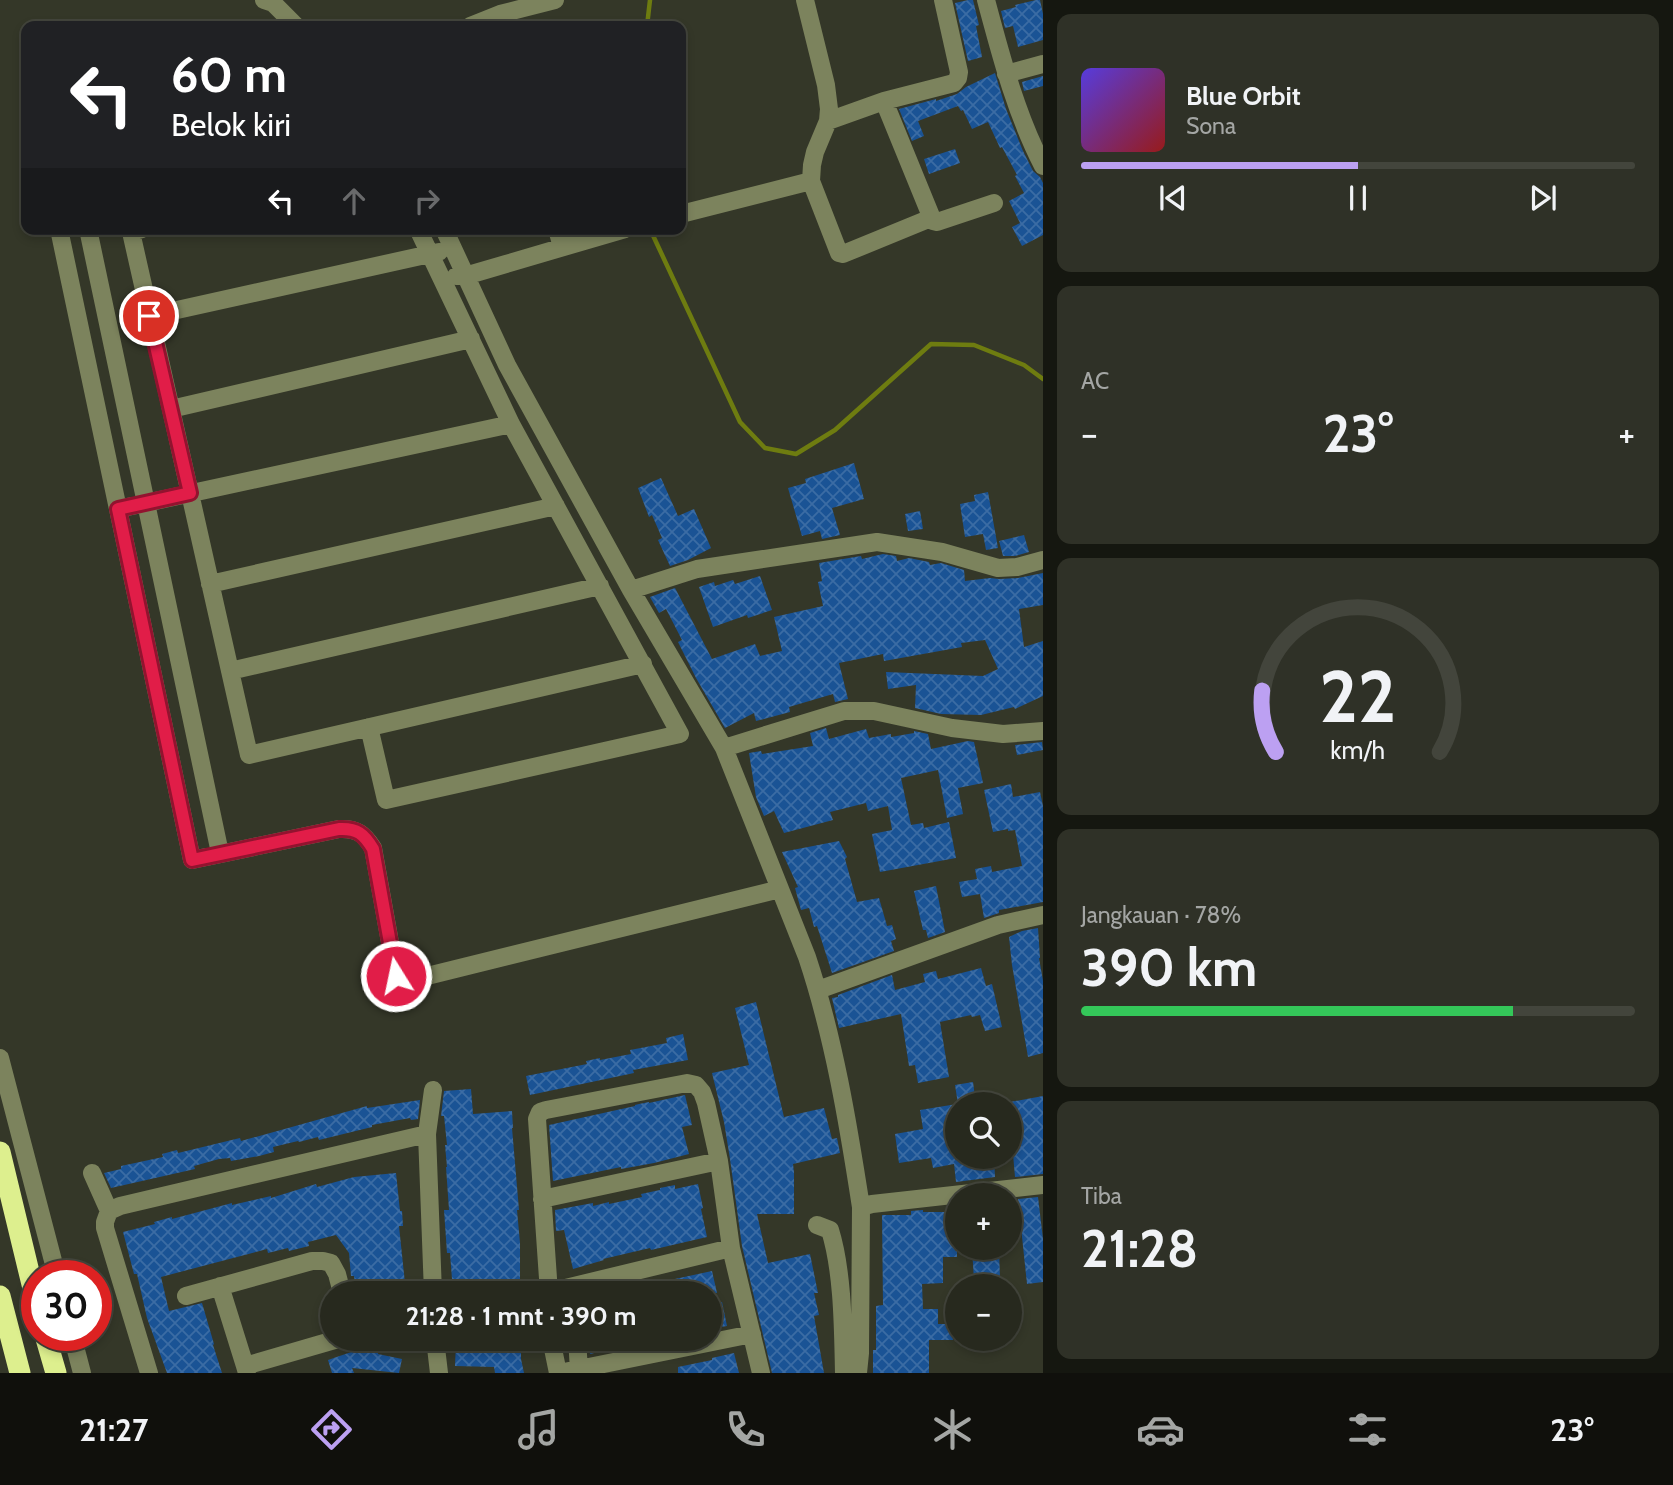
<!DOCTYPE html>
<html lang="id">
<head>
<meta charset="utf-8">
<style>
  :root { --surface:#27291e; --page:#2f3127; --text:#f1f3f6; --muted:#a4a6a4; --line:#43453c; --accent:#bca0f2 }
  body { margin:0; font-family:Cabin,sans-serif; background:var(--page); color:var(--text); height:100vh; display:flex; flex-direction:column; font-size:26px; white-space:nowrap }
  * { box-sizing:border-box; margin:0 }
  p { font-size:23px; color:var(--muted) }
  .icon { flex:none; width:38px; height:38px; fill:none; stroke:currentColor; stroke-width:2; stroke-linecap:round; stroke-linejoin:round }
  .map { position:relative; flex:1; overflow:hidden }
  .panel { display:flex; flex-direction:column; gap:14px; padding:14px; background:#151710; width:630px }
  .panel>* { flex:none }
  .banner { position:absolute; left:21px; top:21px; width:665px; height:214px; border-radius:14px; box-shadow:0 4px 10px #0003,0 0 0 2px var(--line); background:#202124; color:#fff; overflow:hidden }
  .controls { position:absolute; left:945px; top:1092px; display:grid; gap:14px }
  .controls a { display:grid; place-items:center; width:77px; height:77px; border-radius:50%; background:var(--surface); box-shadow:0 4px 10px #0003,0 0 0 2px var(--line); font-size:35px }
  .speed { position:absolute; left:21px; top:1260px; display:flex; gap:14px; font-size:35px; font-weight:700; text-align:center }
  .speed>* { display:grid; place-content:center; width:91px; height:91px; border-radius:50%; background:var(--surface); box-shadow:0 4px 10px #0003,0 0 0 2px var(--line); line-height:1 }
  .speed .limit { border:10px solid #d22; background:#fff; color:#111 }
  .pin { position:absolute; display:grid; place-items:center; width:60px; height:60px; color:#fff; margin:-30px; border:4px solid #fff; border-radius:50%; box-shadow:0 2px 7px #0007 }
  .me { position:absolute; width:77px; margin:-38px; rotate:350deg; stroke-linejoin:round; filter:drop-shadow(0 0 5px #0008) }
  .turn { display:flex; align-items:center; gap:24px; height:147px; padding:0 35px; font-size:32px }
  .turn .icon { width:91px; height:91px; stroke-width:2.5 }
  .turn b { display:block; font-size:49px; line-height:60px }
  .lanes { display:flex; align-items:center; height:66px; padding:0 35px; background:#0003; justify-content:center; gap:35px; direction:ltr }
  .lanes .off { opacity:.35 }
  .big { font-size:52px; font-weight:700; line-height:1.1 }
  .panel .widget { flex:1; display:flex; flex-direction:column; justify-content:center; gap:10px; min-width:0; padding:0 24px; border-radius:14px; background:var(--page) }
  .panel .dial { align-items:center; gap:0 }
  .dial svg { height:182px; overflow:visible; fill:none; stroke:var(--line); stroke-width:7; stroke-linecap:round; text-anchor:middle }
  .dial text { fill:var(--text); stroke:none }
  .song { display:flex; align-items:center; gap:21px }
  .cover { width:84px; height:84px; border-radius:10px; background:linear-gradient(135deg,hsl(250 70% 55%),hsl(0 70% 35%)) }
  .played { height:7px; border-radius:4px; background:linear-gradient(90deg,var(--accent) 50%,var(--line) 50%) }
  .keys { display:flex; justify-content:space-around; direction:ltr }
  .heat { display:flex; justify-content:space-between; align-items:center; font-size:38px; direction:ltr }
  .charge { height:10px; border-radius:5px; background:linear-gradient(90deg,#34c759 78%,var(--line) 0) }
  .trip { position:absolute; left:320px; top:1281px; width:402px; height:70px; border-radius:35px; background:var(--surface); box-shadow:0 4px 10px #0003,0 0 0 2px var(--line); font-weight:700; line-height:70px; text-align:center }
  .tabs { display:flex; height:112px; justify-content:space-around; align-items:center; background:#10100c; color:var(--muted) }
  .tabs .icon { width:49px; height:49px }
  .tabs .on { color:var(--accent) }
  .tabs b { font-size:32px; color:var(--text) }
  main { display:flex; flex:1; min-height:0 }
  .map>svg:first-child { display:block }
</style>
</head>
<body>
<main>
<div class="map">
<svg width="1043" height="1373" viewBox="0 0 1043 1373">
  <defs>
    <pattern id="building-cross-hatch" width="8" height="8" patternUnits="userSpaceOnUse" patternTransform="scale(1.75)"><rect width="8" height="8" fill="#1a5395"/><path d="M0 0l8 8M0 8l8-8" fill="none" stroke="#3b6ca4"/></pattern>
  </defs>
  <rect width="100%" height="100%" fill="#343728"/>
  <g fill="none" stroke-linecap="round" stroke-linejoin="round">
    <path stroke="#6e7c10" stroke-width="4.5" d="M647 26 650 0
      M650 229 740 422 765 448 796 454 835 430 931 344 974 345 1024 365 1043 379"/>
  </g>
  <path fill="url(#building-cross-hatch)" d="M968 0H973L979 25 976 26 982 57 968 61 955 3Z
    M1036 0H1040L1043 14V40L1018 47 1013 26 1005 28 1001 11 1016 7 1015 5Z
    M995 73 1006 109 1023 151 1033 171 1040 177 1043 183V235L1022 246 1012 227 1020 223 1009 201 1024 193 1015 176 1017 175 1002 147 1000 148 988 122 972 129 963 110 961 111 958 106 918 121 924 136 912 141 899 109 936 99V101L957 94 966 87Z
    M1043 76V86L1024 91 1022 82Z
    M955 149 960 163 929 174 924 159Z
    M854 463 864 499 832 508 840 535 822 539 820 531 802 536 788 488 806 483 805 479Z
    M661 478 678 516 694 509 711 548 688 560 670 566 658 540 662 538 652 515 649 517 638 488Z
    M988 492 998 548 986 550 983 534 965 537 960 504 975 501 974 495Z
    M920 511 923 529 908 531 905 514Z
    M1024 535 1029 552 1015 556H1003L999 541Z
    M883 554 896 556 897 561 909 558 929 562 930 565 941 563 964 570 965 581 990 578 999 579 1018 578 1043 573V605L1019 609 1024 647 1043 641V696L1015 709 1014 707 981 715 941 714 915 708 916 685 888 689 886 672 983 676 998 669 985 640 961 643 962 647 884 661 883 654 839 663 848 699 835 702 833 694 789 707 790 712 756 721 754 713 725 728 696 678 678 642 682 640 666 609 659 613 650 597 675 588 712 659 755 644 760 656 782 651 774 617 823 606 818 582 822 581 819 563 861 556 862 559Z
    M760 576 772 610 748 618 747 615 713 627 699 587 714 582 715 586 733 580 735 584Z
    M826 728 829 739 866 729 869 738 891 734V737L914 733V731L928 734 931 749 968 741 974 742 983 783 958 788 963 814 947 818 938 770 901 778 911 825 923 823 924 828 949 822 956 858 880 872 872 834 892 830 888 806 868 811 866 803 830 812 833 820 784 833 774 811 764 816 756 797 749 753 761 751 762 754 813 746 810 733Z
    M1042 742 1043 750 1017 755 1015 745Z
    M1011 784 1013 797 1040 792 1043 806V902L999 910V913L984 918 980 894 962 897 959 882 977 879 975 869 991 866 992 872 1022 866 1015 830 1008 831V829L993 832 984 790Z
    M839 841 847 857 845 859 857 902 879 898 887 926 892 925 896 939 891 941 894 951 832 973 817 926 814 927 809 908 801 910 795 888 798 887 782 852Z
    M936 886 945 932 928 938 926 930H923L914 891Z
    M1038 928 1040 958H1039L1043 981V1053L1028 1057 1012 965 1009 937 1022 931Z
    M981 968 986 986 992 984 1002 1027 985 1031 980 1015 972 1017 971 1015 940 1022 949 1077 918 1083 915 1065 909 1066 901 1014 839 1028 832 998 838 997V995L892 975 895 990 925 982 923 974 936 971 938 979Z
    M756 1002 784 1117 824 1108 832 1139 837 1138 840 1153 793 1164 794 1172V1214H757L768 1263 810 1254 818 1293H814L819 1315 814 1316 824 1373H772L742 1246 730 1159 724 1122 712 1073 749 1065 735 1008Z
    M683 1034 688 1060 633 1070 634 1073 530 1095 526 1076 587 1064 586 1061 600 1058V1060L631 1054 630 1050 667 1043 666 1038Z
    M973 1082 976 1104H958L955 1085Z
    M471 1089 473 1114 512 1111 513 1128H512L519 1210H517L520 1243V1292L495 1293V1289L453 1292 450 1253H447L444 1210H449L446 1167H447L445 1145H447L444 1116H441L444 1091Z
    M685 1095 692 1125 682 1127 689 1154 654 1163 621 1169V1167L553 1181 549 1125 635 1106V1105L639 1104 649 1102V1103Z
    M1043 1096V1174L1015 1177 1013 1154H1010V1102Z
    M420 1100 418 1119 411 1120 410 1118 372 1125V1127L319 1140 318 1137 299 1142 298 1141 273 1147 274 1152 259 1156 231 1161 230 1158 219 1159 194 1166 195 1169 111 1188 104 1173 121 1169V1166L163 1157 162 1154 177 1150 178 1153 240 1138 241 1141 367 1106V1108Z
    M957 1104V1157H994L995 1177 956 1182 954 1164 933 1168 931 1158 899 1163 895 1134 923 1129 920 1110Z
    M396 1173 400 1211H402L403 1226H399L406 1293H356L354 1276H351L349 1253 336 1235 308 1242 309 1246 289 1251 288 1248 268 1253 267 1249 161 1277 169 1311 202 1303 214 1344 213 1345 222 1373H167L147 1318 137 1274H134L123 1232 155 1224 154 1222 172 1217V1219L232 1203V1205L271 1196V1198L316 1184 317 1187 354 1177Z
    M698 1184 703 1208 701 1209 707 1237 651 1250 650 1248 603 1259 604 1260 573 1269 564 1230 556 1231 555 1210 593 1203V1206L609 1202V1204L642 1197 641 1194 660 1190V1188L675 1185V1189Z
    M1038 1197 1043 1239V1282L1027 1284 1018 1199Z
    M923 1210V1212H957V1257H943V1283L922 1284 923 1309H938V1324H952L953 1340H929V1373H873V1350H876V1306L883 1305 882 1215H911V1211Z
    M972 1248H999L1000 1279 974 1281Z
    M712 1271 717 1293H663L661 1282Z
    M722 1302 727 1326 710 1329V1304Z
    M493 1339H521V1359L524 1373H495L494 1367 455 1366 456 1341 493 1342Z
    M588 1339H632L633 1344 590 1354Z
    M357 1348 379 1349 378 1354 402 1359 399 1373 352 1368 354 1373H332L328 1360 357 1350Z
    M734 1353 739 1373H678V1367L712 1360V1358Z"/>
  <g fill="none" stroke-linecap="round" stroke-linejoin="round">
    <path stroke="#7c835d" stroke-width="18" d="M264 0 273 3 296 26
      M805 0 826 85 829 109 828 121 815 152 812 165 811 181 839 253 843 254 931 218
      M986 0C1001 56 1016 114 1043 166
      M470 26 500 14 555 0
      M1006 74 1043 64
      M884 101 933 221 937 222 994 203
      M828 121 884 101 954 83 958 78 959 72 943 0
      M681 214 811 181
      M59 229 192 860 339 829C357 828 364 834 373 848L395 970 400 981H407L780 889
      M88 229 220 853
      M142 229 131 232 249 755 643 664
      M444 229 507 365 631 590 724 748
      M557 229 562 247
      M456 276H465L625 229
      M150 316 439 252
      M171 409 471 339
      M118 509 511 424
      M210 584 556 506
      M631 590 697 569 877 542 942 552 998 568 1017 567 1043 560
      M230 671 600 586
      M369 727 386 800 680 734 511 424 418 229
      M818 990 998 925 1043 915
      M0 1058 57 1276
      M427 1134 433 1090
      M92 1173 109 1211
      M542 1199 719 1161
      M861 1207C848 1123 834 1038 807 957L724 748 844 711H874L952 728 1003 734 1043 731
      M817 1225 830 1230C843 1272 843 1329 844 1373
      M220 1286 245 1366
      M549 1292 731 1248
      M549 1293 537 1119 540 1112 546 1110 687 1083 696 1085 702 1092 706 1103 719 1161 731 1248 761 1373
      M186 1296 312 1261H323L331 1263 337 1274 342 1293
      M72 1335 82 1373
      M435 1339 439 1373
      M551 1339 558 1373
      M577 1339 579 1370
      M149 1373 105 1228V1222L109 1211 120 1206 427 1134 433 1293
      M247 1373 245 1366 338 1339
      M559 1373 752 1334
      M858 1373 860 1353 861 1207 872 1204 1043 1185"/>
    <path stroke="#ddef8e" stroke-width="21" d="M0 1152 37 1305
      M0 1296 20 1373
      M45 1335 56 1373"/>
  </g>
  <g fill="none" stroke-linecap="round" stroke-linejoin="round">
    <defs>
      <path id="route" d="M149 316 190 493 118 509 192 860 339 829C357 828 364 834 373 849L396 976"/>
    </defs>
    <use href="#route" stroke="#92132f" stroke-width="18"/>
    <use href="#route" stroke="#e11d48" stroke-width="12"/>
  </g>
</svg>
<div class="controls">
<a><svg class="icon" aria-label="search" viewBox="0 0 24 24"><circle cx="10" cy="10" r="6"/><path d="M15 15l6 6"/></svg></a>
<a>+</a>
<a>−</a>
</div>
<div class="speed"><div class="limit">30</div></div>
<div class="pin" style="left:149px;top:316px;background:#d93025"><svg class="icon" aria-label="arrive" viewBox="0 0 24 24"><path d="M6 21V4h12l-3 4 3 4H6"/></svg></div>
<svg class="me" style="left:396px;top:976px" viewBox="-20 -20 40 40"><circle r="17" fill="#e11d48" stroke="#fff" stroke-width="3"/><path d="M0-11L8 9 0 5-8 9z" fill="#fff"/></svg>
<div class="trip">21:28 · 1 mnt · 390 m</div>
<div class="banner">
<div class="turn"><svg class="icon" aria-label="left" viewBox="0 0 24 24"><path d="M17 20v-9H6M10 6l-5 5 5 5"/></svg><div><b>60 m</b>Belok kiri</div></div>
<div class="lanes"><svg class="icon" aria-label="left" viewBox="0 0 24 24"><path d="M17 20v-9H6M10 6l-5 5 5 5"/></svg><svg class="icon off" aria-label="ahead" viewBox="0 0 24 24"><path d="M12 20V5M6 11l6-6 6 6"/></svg><svg class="icon off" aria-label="right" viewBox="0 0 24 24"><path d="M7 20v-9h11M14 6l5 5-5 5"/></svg></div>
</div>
</div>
<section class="panel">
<div class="widget">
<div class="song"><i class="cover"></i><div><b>Blue Orbit</b><p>Sona</p></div></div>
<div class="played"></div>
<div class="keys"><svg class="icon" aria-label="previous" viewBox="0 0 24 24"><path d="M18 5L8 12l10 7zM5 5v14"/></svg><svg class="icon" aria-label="pause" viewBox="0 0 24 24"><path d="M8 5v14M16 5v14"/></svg><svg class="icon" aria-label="next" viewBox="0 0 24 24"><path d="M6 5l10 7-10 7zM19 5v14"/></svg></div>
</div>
<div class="widget"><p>AC</p>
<div class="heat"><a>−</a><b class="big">23°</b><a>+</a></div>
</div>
<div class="widget dial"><svg viewBox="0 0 100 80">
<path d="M14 69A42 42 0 1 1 86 69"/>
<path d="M14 69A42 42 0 0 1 8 42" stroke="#bca0f2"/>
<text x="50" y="56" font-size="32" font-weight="700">22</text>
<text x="50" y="72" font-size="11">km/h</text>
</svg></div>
<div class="widget"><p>Jangkauan · 78%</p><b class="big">390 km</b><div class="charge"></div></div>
<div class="widget"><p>Tiba</p><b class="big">21:28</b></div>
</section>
</main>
<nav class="tabs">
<b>21:27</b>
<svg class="icon on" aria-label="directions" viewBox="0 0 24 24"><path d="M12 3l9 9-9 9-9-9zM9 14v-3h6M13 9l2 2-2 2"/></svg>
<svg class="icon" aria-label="music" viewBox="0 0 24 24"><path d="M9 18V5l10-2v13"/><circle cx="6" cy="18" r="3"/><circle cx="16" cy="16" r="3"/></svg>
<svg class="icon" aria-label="phone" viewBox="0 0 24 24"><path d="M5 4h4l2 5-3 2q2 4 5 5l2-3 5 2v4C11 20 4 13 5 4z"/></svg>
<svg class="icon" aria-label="climate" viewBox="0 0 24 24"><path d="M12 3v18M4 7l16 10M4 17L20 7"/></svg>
<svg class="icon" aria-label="car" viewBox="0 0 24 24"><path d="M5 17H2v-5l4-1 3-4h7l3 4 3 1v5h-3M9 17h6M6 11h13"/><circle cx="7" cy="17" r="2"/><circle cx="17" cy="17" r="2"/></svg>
<svg class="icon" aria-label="filters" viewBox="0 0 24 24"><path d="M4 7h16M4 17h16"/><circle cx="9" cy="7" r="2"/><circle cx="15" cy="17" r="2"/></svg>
<b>23°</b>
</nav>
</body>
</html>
